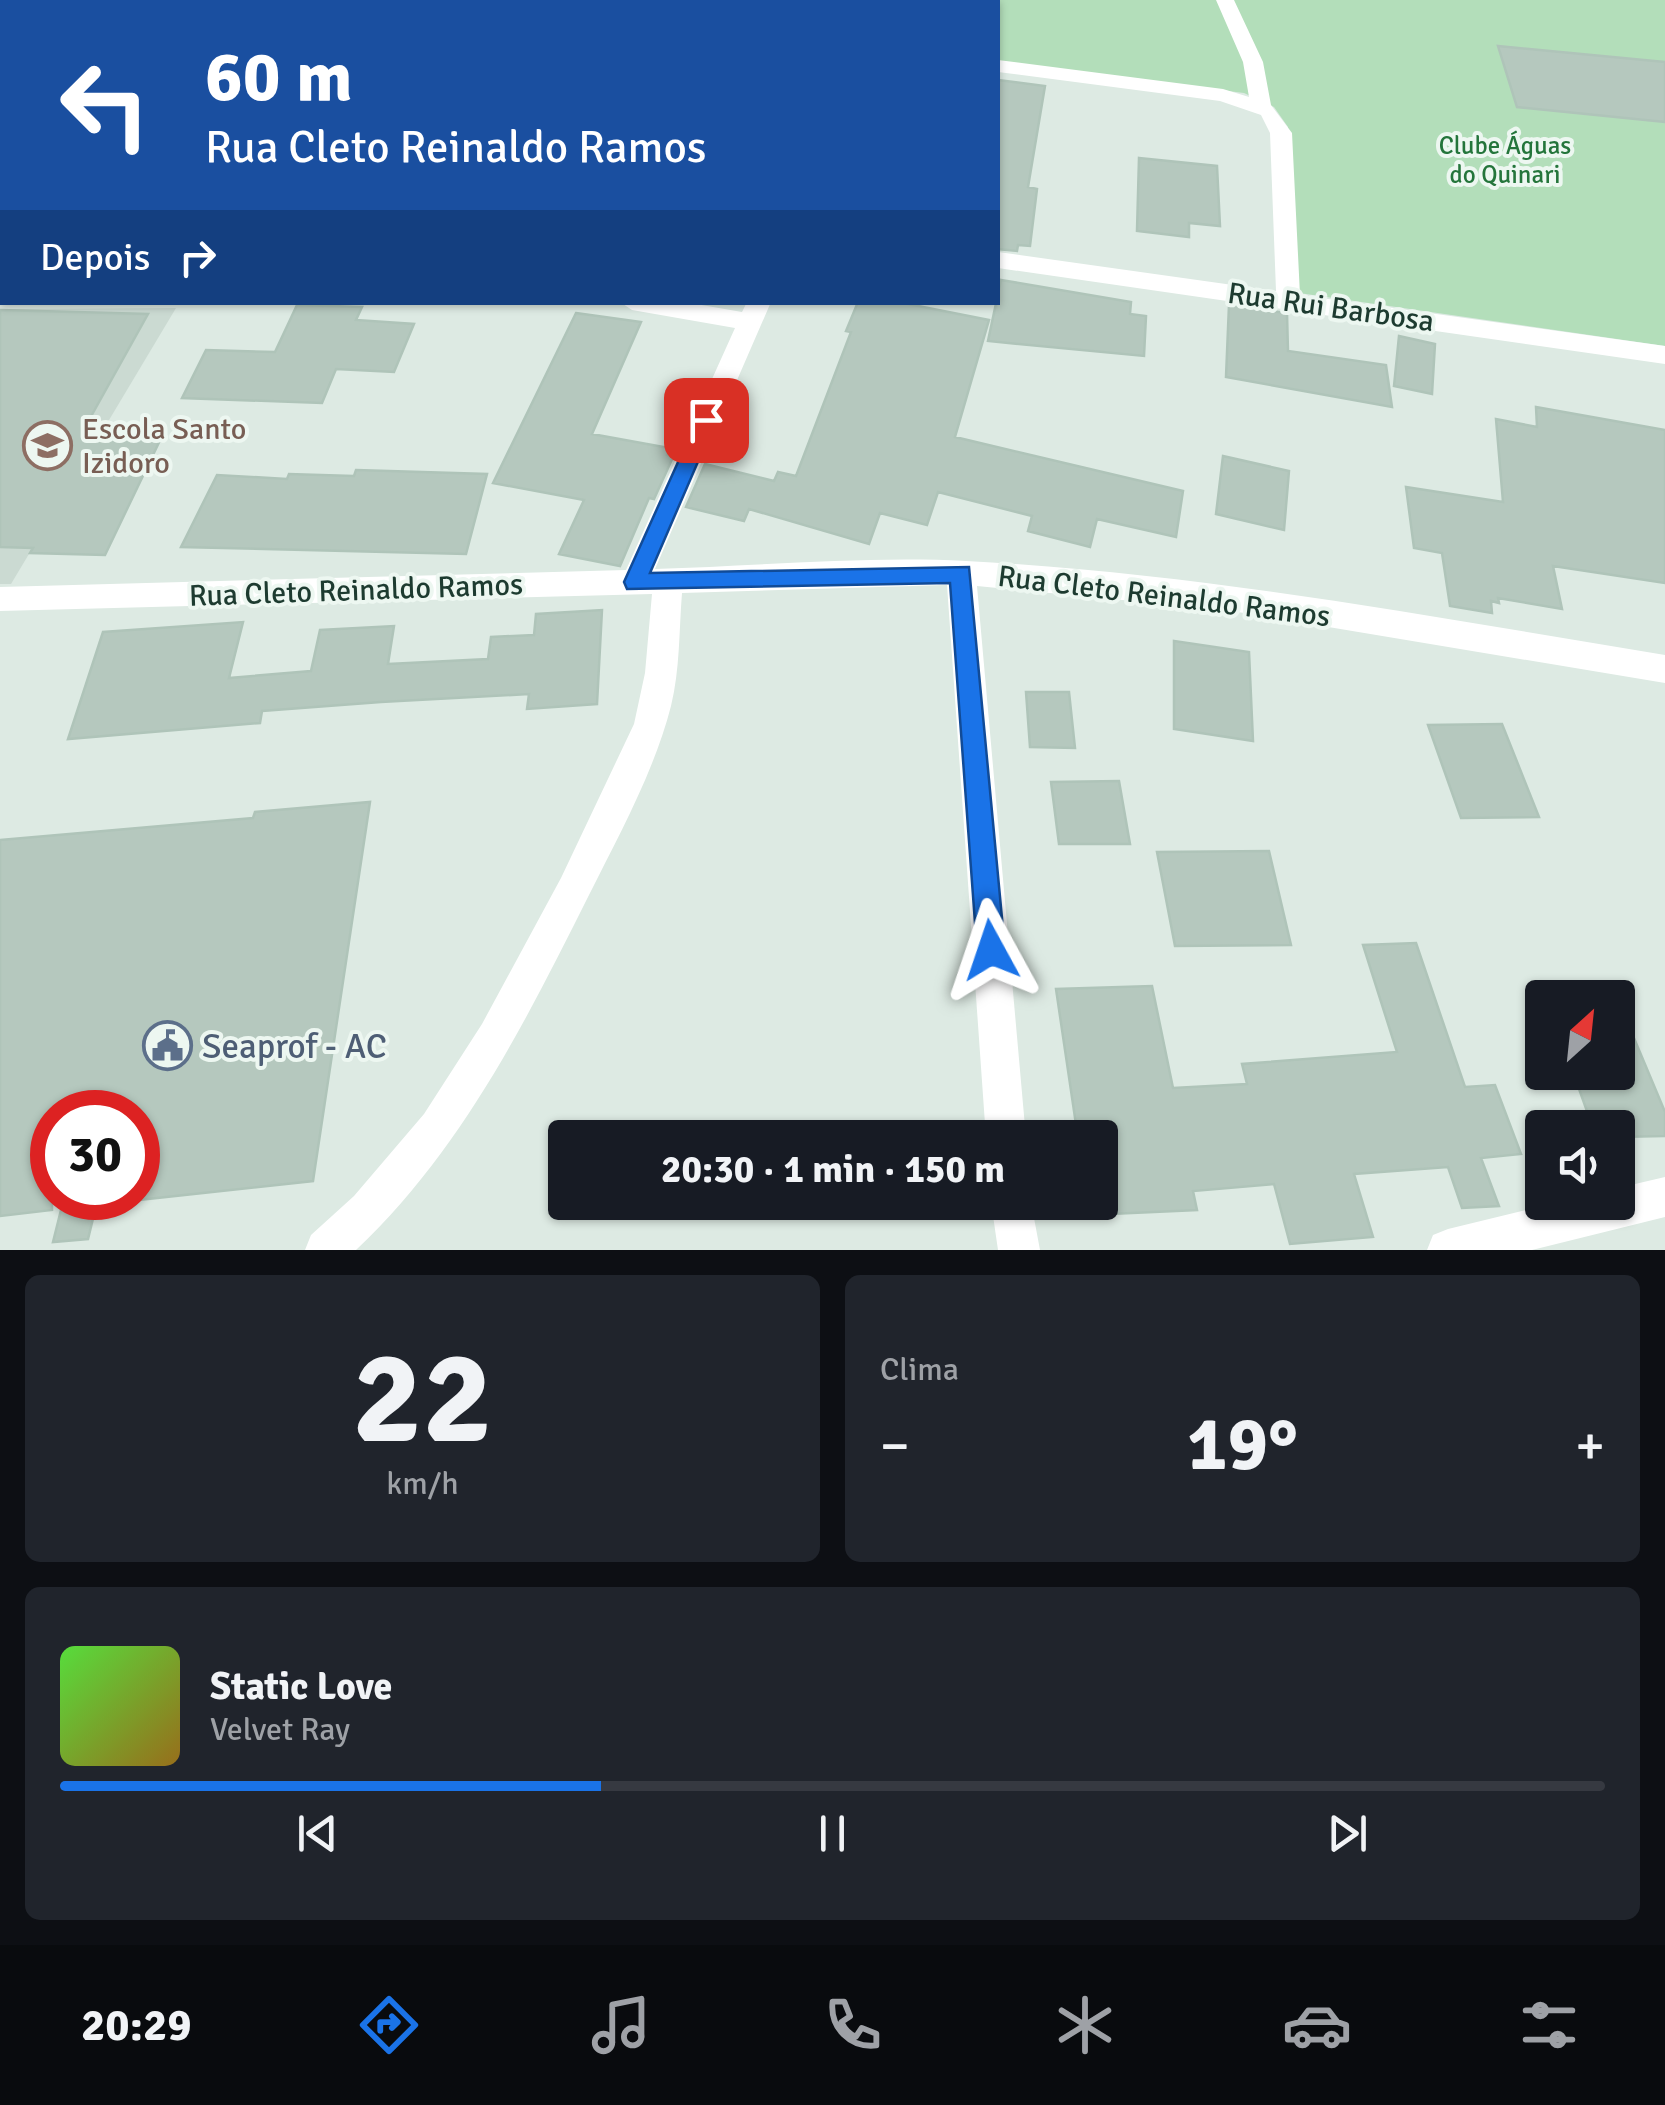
<!DOCTYPE html>
<html lang="pt">
<head>
<meta charset="utf-8">
<style>
  :root { --surface:#171b24; --page:#20242c; --text:#f1f3f6; --muted:#9ea1a6; --line:#363941; --accent:#1a73e8 }
  body { margin:0; font-family:Signika,sans-serif; background:var(--page); color:var(--text); height:100vh; display:flex; flex-direction:column; font-size:38px; white-space:nowrap }
  * { box-sizing:border-box; margin:0 }
  p { font-size:32px; color:var(--muted) }
  .icon { flex:none; width:55px; height:55px; fill:none; stroke:currentColor; stroke-width:2; stroke-linecap:round; stroke-linejoin:round }
  .map { position:relative; height:1250px; overflow:hidden }
  .drawer { display:flex; flex-direction:column; gap:25px; padding:25px; background:#0d0f14; flex:1 }
  .drawer>* { flex:none }
  .hud { position:absolute; left:0px; top:0px; width:1000px; height:305px; box-shadow:0 2px 8px #0004; background:#1a4fa0; color:#fff; overflow:hidden }
  .needle { width:65px; rotate:27deg }
  .tools { position:absolute; left:1525px; top:980px; display:grid; gap:20px }
  .tools a { display:grid; place-items:center; width:110px; height:110px; border-radius:10px; background:var(--surface); box-shadow:0 2px 8px #0004; font-size:50px }
  .speed { position:absolute; left:30px; top:1090px; display:flex; gap:20px; font-size:50px; font-weight:700; text-align:center }
  .speed>* { display:grid; place-content:center; width:130px; height:130px; border-radius:50%; background:var(--surface); box-shadow:0 2px 8px #0004; line-height:1 }
  .speed .limit { border:15px solid #d22; background:#fff; color:#111 }
  .pin { position:absolute; display:grid; place-items:center; width:85px; height:85px; color:#fff; margin:-42px; border-radius:20px; box-shadow:0 5px 15px #0006 }
  .me { position:absolute; width:110px; margin:-55px; rotate:355deg; stroke-linejoin:round; filter:drop-shadow(0 0 8px #0008) }
  .turn { display:flex; align-items:center; gap:35px; height:210px; padding:0 40px; font-size:45px }
  .turn .icon { width:130px; height:130px; stroke-width:2.5 }
  .turn b { display:block; font-size:70px; line-height:85px }
  .then { display:flex; align-items:center; height:95px; padding:0 40px; background:#0003; gap:20px; font-size:38px }
  .big { font-size:75px; font-weight:700; line-height:1.1 }
  .drawer .card { flex:1; display:flex; flex-direction:column; justify-content:center; gap:15px; min-width:0; padding:0 35px; border-radius:15px; background:var(--page) }
  .drawer .dial { align-items:center; gap:0 }
  .dial b { font-size:130px; line-height:1 }
  .song { display:flex; align-items:center; gap:30px }
  .cover { width:120px; height:120px; border-radius:15px; background:linear-gradient(135deg,hsl(110 70% 55%),hsl(40 70% 35%)) }
  .played { height:10px; border-radius:5px; background:linear-gradient(90deg,var(--accent) 35%,var(--line) 35%) }
  .keys { display:flex; justify-content:space-around; direction:ltr }
  .heat { display:flex; justify-content:space-between; align-items:center; font-size:55px; direction:ltr }
  .drawer .tiles { flex:1; display:grid; gap:25px; grid-template-columns:1fr 1fr }
  .card:last-child { grid-column:span 2 }
  .trip { position:absolute; left:548px; top:1120px; width:570px; height:100px; border-radius:10px; background:var(--surface); box-shadow:0 2px 8px #0004; font-weight:700; line-height:100px; text-align:center }
  .menu { display:flex; height:160px; justify-content:space-around; align-items:center; background:#090b0e; color:var(--muted) }
  .menu .icon { width:70px; height:70px }
  .menu .active { color:var(--accent) }
  .menu b { font-size:45px; color:var(--text) }
  .map>svg:first-child { display:block }
</style>
</head>
<body>
<div class="map">
<svg width="1665" height="1250" viewBox="0 0 1665 1250">
  <rect width="100%" height="100%" fill="#ddeae3"/>
  <path fill="#cbdad2" d="M176 308 11 584H0V309Z"/>
  <path fill="#b3deba" d="M901 0H1665V346L1299 293 1288 127 1274 107 1244 93 998 62V2Z"/>
  <path fill="#b5c8be" stroke="#afc4b9" stroke-width="2.5" d="M1498 46 1665 62V122L1517 107Z
    M998 80 1045 86 1028 187 1037 189 1030 246 1018 245 1017 251 998 249Z
    M1139 158 1217 166 1220 226 1189 223V237L1137 231Z
    M1001 280 1131 302 1130 314 1146 316 1144 356 988 341Z
    M858 302H898L989 320 955 437 1183 491 1176 537 1097 519 1090 547 1028 531 1032 516 938 492 927 525 880 513 869 544 749 509 744 521 686 507 705 464 774 481 778 472 796 476 851 332 846 331Z
    M297 305 362 307 356 320 414 324 394 372 336 369 322 403 182 398 206 350 275 352Z
    M1229 305 1287 313 1288 351 1386 365 1392 407 1226 377Z
    M0 310 148 314 84 429 164 432 105 555 30 553 33 548 0 547Z
    M576 313 641 322 592 434 669 448 667 455 673 457 654 499 649 498 620 566 559 554 584 500 493 483Z
    M1399 336 1435 344 1432 394 1394 386Z
    M1536 407 1665 430V583L1553 566 1562 609 1498 598 1499 603 1491 601 1492 613 1450 606 1442 553 1414 548 1406 487 1503 502 1496 419 1537 427Z
    M1223 456 1289 471 1284 530 1216 514Z
    M356 470 487 474 466 554 181 547 217 475 287 479 289 474 354 476Z
    M602 610 597 704 527 709 529 694 381 702 262 711 260 723 68 739 103 632 243 622 229 678 311 671 320 630 394 626 388 664 488 659 491 637 534 635 536 614Z
    M1174 641 1249 652 1253 741 1174 729Z
    M1026 692H1069L1075 748 1030 747Z
    M1502 724 1539 817 1461 818 1428 725Z
    M1119 781 1130 844H1059L1051 782Z
    M370 802 313 1181 138 1200V1112H52V1210L0 1216V840L253 818 255 812Z
    M1269 851 1291 945 1175 946 1157 852Z
    M1416 943 1465 1087 1495 1085 1521 1154 1481 1158 1499 1206 1462 1208 1448 1167 1354 1174 1373 1237 1290 1244 1274 1184 1193 1191 1197 1210 1089 1215 1087 1202H1100V1138H1078L1056 989 1152 986 1173 1088 1247 1084 1242 1064 1397 1052 1363 945Z
    M1618 1000 1665 1112V1136L1618 1137V1128H1593L1573 1072H1618Z
    M64 1198H98L88 1239 53 1242Z"/>
  <g fill="none" stroke-linecap="round" stroke-linejoin="round">
    <path fill="#fff" fill-rule="evenodd" d="M0 0H12L0 7Z
      M761 0H780L781 2H762Z
      M1216 0H1234L1263 62 1271 105 1292 133 1300 295 1665 346V364L998 268V252L1276 291 1270 133 1261 115 1220 101 998 72V60L1223 89 1249 97 1243 62Z
      M0 64H2V76H0Z
      M2 185V201L0 202V186Z
      M0 270H2V286H0Z
      M620 302H684L742 312 747 302H771L655 569C758 566 864 556 966 561 1201 573 1433 617 1665 655V683L1226 610 977 586 1026 1138H986L947 585 682 593C679 630 680 670 671 706 654 772 619 835 589 895 525 1023 461 1151 356 1250H305L311 1235 354 1196 424 1114 482 1024 561 878 634 724 645 673 652 594 0 611V587L626 570 735 328 632 310Z
      M1665 1177V1217L1532 1250H1427L1433 1235 1448 1229 1559 1202H1618V1188Z
      M991 1202H1031L1040 1250H998Z"/>
  </g>
  <path fill="#1a73e8" stroke="#114b97" stroke-width="2.5" d="M706 412 716 420 650 573 969 567 1005 950 1001 959 991 963 981 959 977 950 950 583 627 589 624 582 697 420Z"/>
  <defs>
    <symbol id="school-ring" viewBox="-11 -11 22 22"><circle r="9.5" fill="#edf7f1" stroke="#8d6e63" stroke-width="1.5"/><path d="M0-5L7-2L0 1L-7-2ZM-4 1L0 2.5L4 1V4Q0 6-4 4Z" fill="#8d6e63"/></symbol>
    <symbol id="civic-ring" viewBox="-11 -11 22 22"><circle r="9.5" fill="#edf7f1" stroke="#5c6f8a" stroke-width="1.5"/><path d="M-.6-6.5H3V-4.5H.6V-3L4-1V1h2V6H-6V1h2V-1L-.6-3ZM-1.2 2.5V6h2.4V2.5Z" fill="#5c6f8a"/></symbol>
  </defs>
  <g fill-rule="evenodd">
    <use href="#school-ring" x="20" y="418" width="55" height="55"/>
    <use href="#civic-ring" x="140" y="1018" width="55" height="55"/>
  </g>
  <g text-anchor="middle" stroke-width="8" stroke-linejoin="round" paint-order="stroke">
    <g font-size="25" fill="#24753b" stroke="#edf7f1">
      <text x="1505" y="154">Clube Águas<tspan x="1505" dy="29">do Quinari</tspan></text>
    </g>
    <g font-size="30" fill="#1d3b30" stroke="#edf7f1">
      <text transform="translate(1331 307) rotate(8)" y="10">Rua Rui Barbosa</text>
      <text transform="translate(356 590) rotate(-2)" y="10">Rua Cleto Reinaldo Ramos</text>
      <text transform="translate(1164 596) rotate(7)" y="10">Rua Cleto Reinaldo Ramos</text>
    </g>
    <g font-size="30" fill="#785e54" stroke="#edf7f1" text-anchor="start">
      <text x="82" y="439">Escola Santo<tspan x="82" dy="34">Izidoro</tspan></text>
    </g>
    <g font-size="35" fill="#4e5e75" stroke="#edf7f1" text-anchor="start">
      <text x="202" y="1058">Seaprof - AC</text>
    </g>
  </g>
</svg>
<div class="tools">
<a><svg class="needle" viewBox="-14 -14 28 28"><path d="M0-13l5 13h-10z" fill="#e53935"/><path d="M0 13l5-13h-10z" fill="#9ea1a6"/></svg></a>
<a><svg class="icon" aria-label="sound" viewBox="0 0 24 24"><path d="M4 9h4l5-4v14l-5-4H4zM17 9q2 3 0 6"/></svg></a>
</div>
<div class="speed"><div class="limit">30</div></div>
<div class="pin" style="left:706px;top:420px;background:#d93025"><svg class="icon" aria-label="arrive" viewBox="0 0 24 24"><path d="M6 21V4h12l-3 4 3 4H6"/></svg></div>
<svg class="me" style="left:991px;top:950px" viewBox="-20 -20 40 40"><path d="M0-17L14 15 0 8-14 15z" fill="#1a73e8" stroke="#fff" stroke-width="4"/></svg>
<div class="trip">20:30 · 1 min · 150 m</div>
<div class="hud">
<div class="turn"><svg class="icon" aria-label="left" viewBox="0 0 24 24"><path d="M17 20v-9H6M10 6l-5 5 5 5"/></svg><div><b>60 m</b>Rua Cleto Reinaldo Ramos</div></div>
<div class="then">Depois<svg class="icon" aria-label="right" viewBox="0 0 24 24"><path d="M7 20v-9h11M14 6l5 5-5 5"/></svg></div>
</div>
</div>
<section class="drawer">
<div class="tiles">
<div class="card dial"><b>22</b><p>km/h</p></div>
<div class="card"><p>Clima</p>
<div class="heat"><a>−</a><b class="big">19°</b><a>+</a></div>
</div>
<div class="card">
<div class="song"><i class="cover"></i><div><b>Static Love</b><p>Velvet Ray</p></div></div>
<div class="played"></div>
<div class="keys"><svg class="icon" aria-label="previous" viewBox="0 0 24 24"><path d="M18 5L8 12l10 7zM5 5v14"/></svg><svg class="icon" aria-label="pause" viewBox="0 0 24 24"><path d="M8 5v14M16 5v14"/></svg><svg class="icon" aria-label="next" viewBox="0 0 24 24"><path d="M6 5l10 7-10 7zM19 5v14"/></svg></div>
</div>
</div>
</section>
<nav class="menu">
<b>20:29</b>
<svg class="icon active" aria-label="directions" viewBox="0 0 24 24"><path d="M12 3l9 9-9 9-9-9zM9 14v-3h6M13 9l2 2-2 2"/></svg>
<svg class="icon" aria-label="music" viewBox="0 0 24 24"><path d="M9 18V5l10-2v13"/><circle cx="6" cy="18" r="3"/><circle cx="16" cy="16" r="3"/></svg>
<svg class="icon" aria-label="phone" viewBox="0 0 24 24"><path d="M5 4h4l2 5-3 2q2 4 5 5l2-3 5 2v4C11 20 4 13 5 4z"/></svg>
<svg class="icon" aria-label="climate" viewBox="0 0 24 24"><path d="M12 3v18M4 7l16 10M4 17L20 7"/></svg>
<svg class="icon" aria-label="car" viewBox="0 0 24 24"><path d="M5 17H2v-5l4-1 3-4h7l3 4 3 1v5h-3M9 17h6M6 11h13"/><circle cx="7" cy="17" r="2"/><circle cx="17" cy="17" r="2"/></svg>
<svg class="icon" aria-label="filters" viewBox="0 0 24 24"><path d="M4 7h16M4 17h16"/><circle cx="9" cy="7" r="2"/><circle cx="15" cy="17" r="2"/></svg>
</nav>
</body>
</html>
